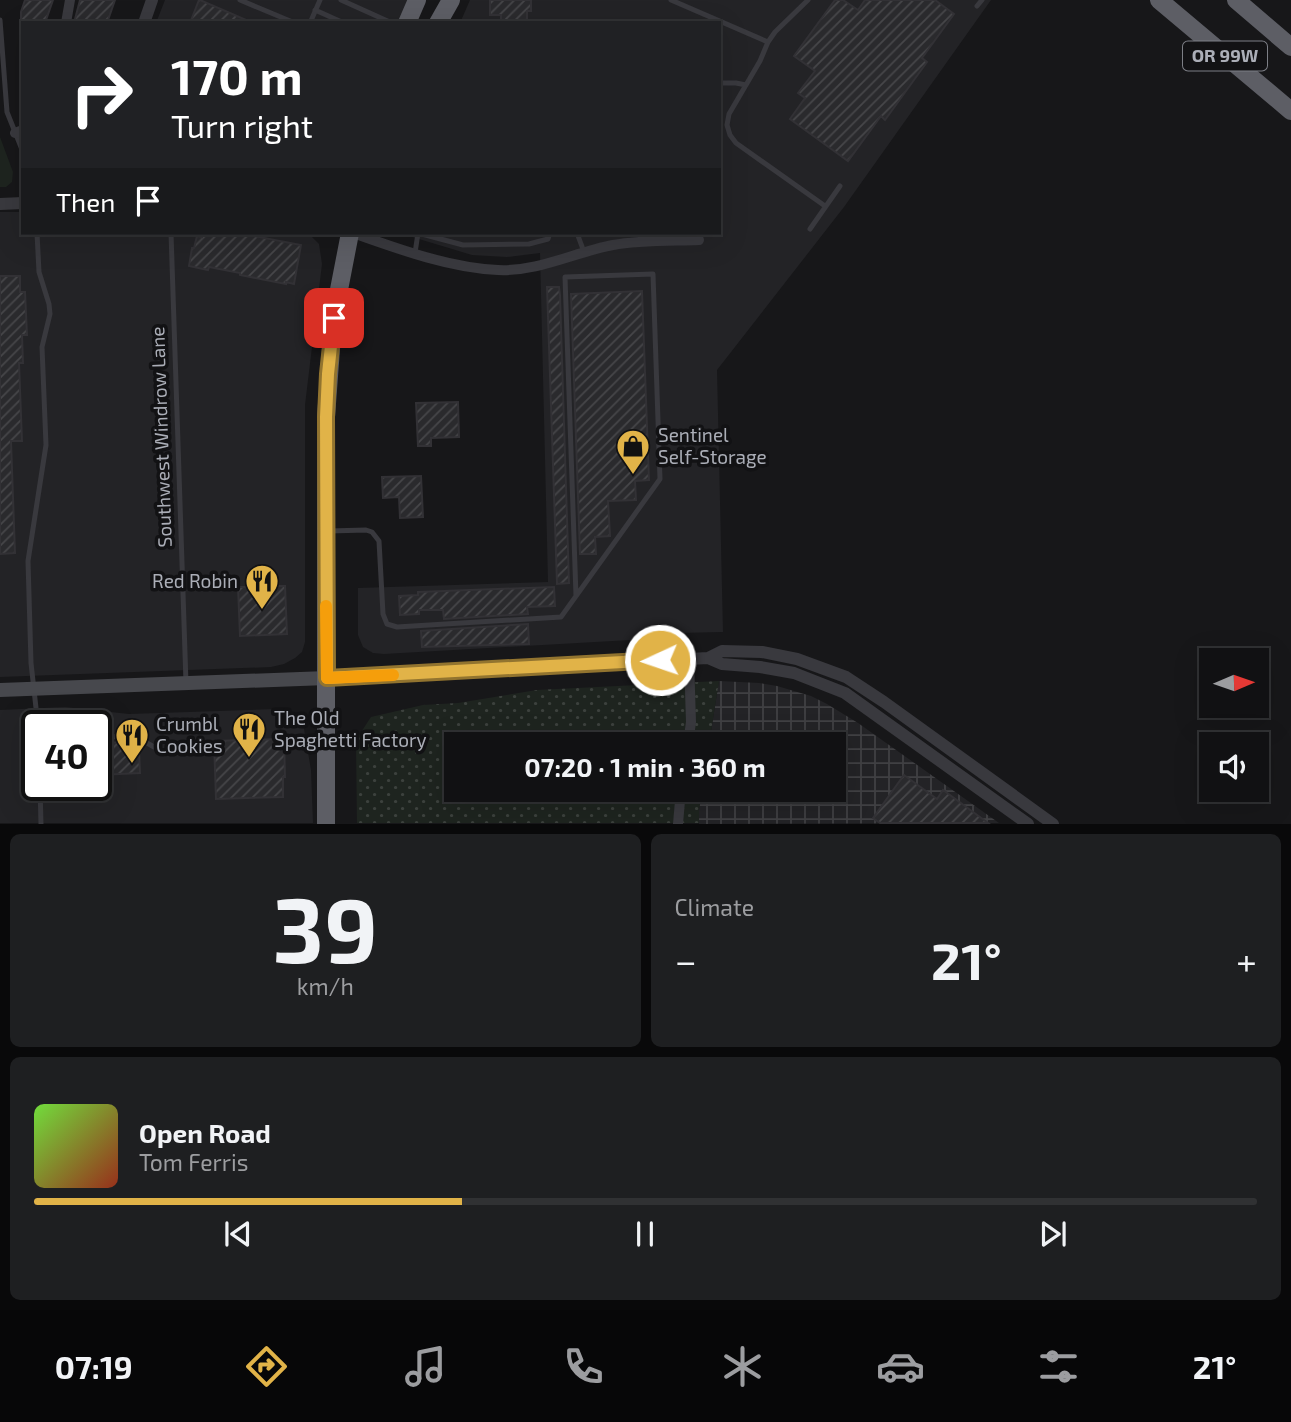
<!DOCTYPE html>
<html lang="en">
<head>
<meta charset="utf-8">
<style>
  :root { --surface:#111113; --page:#1e1f21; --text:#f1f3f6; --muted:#9c9da0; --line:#303133; --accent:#e1b348 }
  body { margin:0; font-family:"Exo 2",sans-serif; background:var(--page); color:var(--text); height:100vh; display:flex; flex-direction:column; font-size:26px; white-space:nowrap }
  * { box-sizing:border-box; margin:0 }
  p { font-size:23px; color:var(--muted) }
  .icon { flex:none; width:38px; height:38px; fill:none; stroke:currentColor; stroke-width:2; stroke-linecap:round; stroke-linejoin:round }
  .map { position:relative; height:824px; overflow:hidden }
  .sheet { display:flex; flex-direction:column; gap:10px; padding:10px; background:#09090a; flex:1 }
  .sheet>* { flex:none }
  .guide { position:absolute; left:21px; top:21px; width:700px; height:214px; border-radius:0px; box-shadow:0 7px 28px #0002,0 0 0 2px var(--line); background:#202124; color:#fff; overflow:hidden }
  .needle { width:46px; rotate:88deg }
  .buttons { position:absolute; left:1199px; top:648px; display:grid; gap:14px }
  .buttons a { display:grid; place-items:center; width:70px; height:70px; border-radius:0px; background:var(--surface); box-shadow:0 7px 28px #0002,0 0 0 2px var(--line); font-size:35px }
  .speed { position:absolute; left:21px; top:710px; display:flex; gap:14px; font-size:35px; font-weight:700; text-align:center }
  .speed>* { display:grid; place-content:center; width:91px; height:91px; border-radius:50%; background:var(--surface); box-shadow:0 7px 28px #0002,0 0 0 2px var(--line); line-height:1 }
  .speed .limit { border:4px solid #111; border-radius:10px; background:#fff; color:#111 }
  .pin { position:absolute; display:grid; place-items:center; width:60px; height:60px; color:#fff; margin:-30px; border-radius:14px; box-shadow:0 4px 10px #0006 }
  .me { position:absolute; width:77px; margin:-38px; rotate:267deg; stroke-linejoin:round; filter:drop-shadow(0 0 5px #0008) }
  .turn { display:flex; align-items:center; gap:24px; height:147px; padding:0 35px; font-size:32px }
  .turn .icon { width:91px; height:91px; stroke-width:2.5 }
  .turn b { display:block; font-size:49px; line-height:60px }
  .then { display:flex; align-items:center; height:66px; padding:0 35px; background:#0003; gap:14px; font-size:26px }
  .big { font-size:52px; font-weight:700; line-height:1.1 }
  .sheet .tile { flex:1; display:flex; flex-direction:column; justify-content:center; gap:10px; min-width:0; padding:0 24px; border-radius:10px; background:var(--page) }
  .sheet .dial { align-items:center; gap:0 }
  .dial b { font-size:91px; line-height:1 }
  .song { display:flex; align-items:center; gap:21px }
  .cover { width:84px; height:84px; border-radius:10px; background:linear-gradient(135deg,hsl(100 70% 55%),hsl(10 70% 35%)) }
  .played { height:7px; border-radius:4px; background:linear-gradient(90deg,var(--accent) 35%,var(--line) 35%) }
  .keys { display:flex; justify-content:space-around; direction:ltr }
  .heat { display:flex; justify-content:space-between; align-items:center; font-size:38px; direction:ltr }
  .sheet .tiles { flex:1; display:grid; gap:10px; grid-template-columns:1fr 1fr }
  .tile:last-child { grid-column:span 2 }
  .trip { position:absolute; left:444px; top:732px; width:402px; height:70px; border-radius:0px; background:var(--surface); box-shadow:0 7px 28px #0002,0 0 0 2px var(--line); font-weight:700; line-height:70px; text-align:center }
  .dock { display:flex; height:112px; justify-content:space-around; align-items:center; background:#070708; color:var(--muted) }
  .dock .icon { width:49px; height:49px }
  .dock .selected { color:var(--accent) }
  .dock b { font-size:32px; color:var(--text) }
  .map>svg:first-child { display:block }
</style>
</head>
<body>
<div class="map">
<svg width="1291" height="824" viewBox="0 0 1291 824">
  <defs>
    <pattern id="industrial-grid" width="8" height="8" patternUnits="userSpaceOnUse" patternTransform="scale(1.75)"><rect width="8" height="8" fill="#232326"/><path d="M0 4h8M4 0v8" fill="none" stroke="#404043"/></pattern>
    <pattern id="grass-dots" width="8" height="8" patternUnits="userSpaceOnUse" patternTransform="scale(1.75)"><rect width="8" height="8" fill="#1e241f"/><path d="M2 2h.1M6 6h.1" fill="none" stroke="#3c413d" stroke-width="1.8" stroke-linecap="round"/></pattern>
    <pattern id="building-hatch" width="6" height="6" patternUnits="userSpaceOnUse" patternTransform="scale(1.75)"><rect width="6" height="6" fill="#2a2a2d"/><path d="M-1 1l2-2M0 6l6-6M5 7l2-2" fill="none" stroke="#464649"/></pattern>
  </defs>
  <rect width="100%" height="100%" fill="#171719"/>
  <path fill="#232326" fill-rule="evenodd" d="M165 0H412L400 23H156Z
    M470 0H991L844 207 717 370 723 632 676 633 665 638 384 654 373 653 363 647 358 635V588L548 582 540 253 507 257 472 255 399 233H719V23H460Z
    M0 212H23V233H303L311 236 319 244 322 264 305 405V642L302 652 295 658 284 664 271 667 0 677Z
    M65 707 129 714 275 709 291 713 301 721 304 729 311 770 313 823H0V710ZM37 726H96V786H37Z"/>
  <path fill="url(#industrial-grid)" d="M719 681 759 683 777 686 811 696 827 704 858 723 999 823 699 824V810L702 789H835V744H709Z"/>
  <path fill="url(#grass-dots)" d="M719 681 709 744H457V789H702L699 810V823H357L356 740 371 717 423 705 458 703 537 690Z"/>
  <path fill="#1e241f" d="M0 137 13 172 12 182 6 187H0Z"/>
  <path fill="url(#building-hatch)" stroke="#323135" stroke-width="2" d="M25 0H53L45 23H21V12Z
    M80 0H115L107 23H74Z
    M199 0H200L253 23H190Z
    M490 0H531V11H527V23H501V15H490Z
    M835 0H843L858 10 865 0H935L954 14 922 58 927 62 885 120 881 116 848 161 790 119 805 98 798 93 815 71 794 56Z
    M203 233H238L301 245 294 284 286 282V284L240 275V273L209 267 208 270 189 266 192 248H194L197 236 202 237Z
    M0 276H20V292H25L27 335H22L23 363H19L22 441H11L15 553 0 554Z
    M547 287H559L560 295 569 583 557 584Z
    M642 291 649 480 635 481 636 500 608 501 610 536 595 537 596 554H580L571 294Z
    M458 402 459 437 431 438V446H418L416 403Z
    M421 476 423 517 400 518 399 497 383 498 382 477Z
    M264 577 270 580 275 586H285L287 634 240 636 238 587H249L255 579Z
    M554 587 555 606 527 607 528 614 444 619 443 610H419V614L400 615 399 596 418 595V592Z
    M528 624 529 644 422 647 421 631Z
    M284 739 285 777H283V797L216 799 214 741Z
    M131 742 139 750 140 773 99 775 98 773H96V743Z
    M904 775 937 799 943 790 988 823H880L873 818Z"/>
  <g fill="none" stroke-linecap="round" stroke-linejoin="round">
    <path stroke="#39393e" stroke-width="5" d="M240 0 295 23
      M341 0 392 23
      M671 0 768 42
      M808 0 775 32 768 42 760 61 729 114 727 125 730 135 736 143 825 206
      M977 6 982 0
      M315 10 344 23
      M0 20 7 112 23 152
      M310 23 320 0
      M719 83H736L746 85
      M810 229 840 186
      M37 233 39 272 49 304 50 314 42 347 46 445 28 561 31 663 38 726
      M171 233 186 683
      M418 233 463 245 529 244 548 239 550 233
      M577 233 584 252
      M415 253 418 233
      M329 531 366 530 372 532 379 541 383 614 387 624 397 627 561 617 660 479 653 274 565 277 576 596
      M104 737 135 736 154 747
      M40 786 41 824
      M69 786 80 797"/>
    <path stroke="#39393e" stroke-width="10" d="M66 23 70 0
      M15 133 23 130
      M353 233C398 249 450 268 498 270 538 272 575 252 613 245 640 240 672 241 699 240
      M688 744 691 722 689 659
      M678 824 681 789"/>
    <path stroke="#39393e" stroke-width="12" d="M144 23 152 0
      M0 204 23 203
      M708 658 722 664 760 667 794 673 845 693 1028 824
      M327 678 708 658 722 651 762 652 797 659 846 677 884 702 1053 824"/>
    <path stroke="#47484d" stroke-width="14" d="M0 690 327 678"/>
    <path stroke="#5d5e65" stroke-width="18" d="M1159 0 1291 111
      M1236 0 1291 47
      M407 23 417 0
      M438 23 451 0
      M326 824V417L332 335 337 300 350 233"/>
  </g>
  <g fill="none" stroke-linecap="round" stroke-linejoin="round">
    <defs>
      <path id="route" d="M334 318 328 374 326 417 327 678 660 660"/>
    </defs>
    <use href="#route" stroke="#92742f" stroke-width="18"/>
    <use href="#route" stroke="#e1b348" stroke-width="12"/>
    <path stroke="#f59e0b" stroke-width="12" d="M326 606 327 678 393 675"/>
  </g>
  <defs>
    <symbol id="shop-pin" viewBox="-11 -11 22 30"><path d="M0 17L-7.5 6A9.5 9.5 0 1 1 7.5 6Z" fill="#e1b348" stroke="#121214"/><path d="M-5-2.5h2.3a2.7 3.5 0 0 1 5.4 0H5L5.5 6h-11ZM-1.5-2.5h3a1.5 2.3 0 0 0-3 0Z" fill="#111"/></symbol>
    <symbol id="restaurant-pin" viewBox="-11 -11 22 30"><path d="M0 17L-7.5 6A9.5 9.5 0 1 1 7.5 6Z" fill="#e1b348" stroke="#121214"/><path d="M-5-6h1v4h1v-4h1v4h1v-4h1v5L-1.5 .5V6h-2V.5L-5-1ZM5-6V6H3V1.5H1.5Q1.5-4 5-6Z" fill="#111"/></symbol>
  </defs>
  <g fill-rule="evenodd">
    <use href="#shop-pin" x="614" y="427" width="38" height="52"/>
    <use href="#restaurant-pin" x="243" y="562" width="38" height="52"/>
    <use href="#restaurant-pin" x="230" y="710" width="38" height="52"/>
    <use href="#restaurant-pin" x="113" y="716" width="38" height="52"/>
  </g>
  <g text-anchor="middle" stroke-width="7" stroke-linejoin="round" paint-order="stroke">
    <rect fill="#121214" stroke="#7d7f86" stroke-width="2" x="1183" y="41.5" width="84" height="29" rx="5"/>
    <g font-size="18" font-weight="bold" fill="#abaeb7">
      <text x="1225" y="62">OR 99W</text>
    </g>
    <g font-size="19" fill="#abaeb7" stroke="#121214" text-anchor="start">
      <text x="658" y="442">Sentinel<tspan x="658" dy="22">Self-Storage</tspan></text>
      <text x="238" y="588" text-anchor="end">Red Robin</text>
      <text x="274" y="725">The Old<tspan x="274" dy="22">Spaghetti Factory</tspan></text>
      <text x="156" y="731">Crumbl<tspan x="156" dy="22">Cookies</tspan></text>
    </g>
    <g font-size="19" fill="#abaeb7" stroke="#121214">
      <text transform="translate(161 437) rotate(-92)" y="7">Southwest Windrow Lane</text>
    </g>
  </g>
</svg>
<div class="buttons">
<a><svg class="needle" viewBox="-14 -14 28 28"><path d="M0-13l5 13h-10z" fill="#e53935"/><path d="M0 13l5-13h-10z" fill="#9c9da0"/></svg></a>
<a><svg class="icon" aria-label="sound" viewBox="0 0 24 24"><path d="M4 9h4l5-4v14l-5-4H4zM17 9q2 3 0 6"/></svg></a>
</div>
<div class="speed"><div class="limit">40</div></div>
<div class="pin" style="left:334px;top:318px;background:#d93025"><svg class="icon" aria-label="arrive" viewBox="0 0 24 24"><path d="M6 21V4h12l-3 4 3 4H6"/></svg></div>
<svg class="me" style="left:660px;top:660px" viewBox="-20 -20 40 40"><circle r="17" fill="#e1b348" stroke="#fff" stroke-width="3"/><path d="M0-11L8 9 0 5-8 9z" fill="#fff"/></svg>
<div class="trip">07:20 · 1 min · 360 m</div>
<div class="guide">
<div class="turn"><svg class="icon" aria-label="right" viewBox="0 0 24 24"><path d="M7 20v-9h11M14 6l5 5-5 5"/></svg><div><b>170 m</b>Turn right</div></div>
<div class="then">Then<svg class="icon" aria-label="arrive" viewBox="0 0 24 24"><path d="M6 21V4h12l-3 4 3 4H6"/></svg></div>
</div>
</div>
<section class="sheet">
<div class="tiles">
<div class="tile dial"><b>39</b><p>km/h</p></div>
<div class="tile"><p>Climate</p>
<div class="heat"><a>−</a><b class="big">21°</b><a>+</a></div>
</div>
<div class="tile">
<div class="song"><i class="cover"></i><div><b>Open Road</b><p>Tom Ferris</p></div></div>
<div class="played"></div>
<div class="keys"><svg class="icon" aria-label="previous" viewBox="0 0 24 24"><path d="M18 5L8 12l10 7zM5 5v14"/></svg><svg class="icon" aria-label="pause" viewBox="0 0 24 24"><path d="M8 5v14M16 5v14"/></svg><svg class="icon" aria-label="next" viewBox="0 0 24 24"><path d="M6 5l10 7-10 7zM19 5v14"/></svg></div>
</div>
</div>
</section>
<nav class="dock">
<b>07:19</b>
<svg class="icon selected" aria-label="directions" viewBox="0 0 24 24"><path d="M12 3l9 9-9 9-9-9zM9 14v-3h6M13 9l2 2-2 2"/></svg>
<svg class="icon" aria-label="music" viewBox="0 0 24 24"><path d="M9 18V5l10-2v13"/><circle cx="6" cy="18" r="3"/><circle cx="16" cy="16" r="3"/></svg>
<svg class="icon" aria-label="phone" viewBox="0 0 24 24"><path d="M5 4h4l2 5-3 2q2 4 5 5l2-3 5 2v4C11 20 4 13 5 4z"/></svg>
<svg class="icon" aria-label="climate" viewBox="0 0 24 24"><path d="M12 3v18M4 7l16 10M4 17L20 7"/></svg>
<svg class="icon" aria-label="car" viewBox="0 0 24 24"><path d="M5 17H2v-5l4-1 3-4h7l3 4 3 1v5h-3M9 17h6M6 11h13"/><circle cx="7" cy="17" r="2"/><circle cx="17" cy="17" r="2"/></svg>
<svg class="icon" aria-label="filters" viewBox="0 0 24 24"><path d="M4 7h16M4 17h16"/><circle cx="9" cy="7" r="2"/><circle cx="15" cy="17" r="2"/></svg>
<b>21°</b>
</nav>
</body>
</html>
